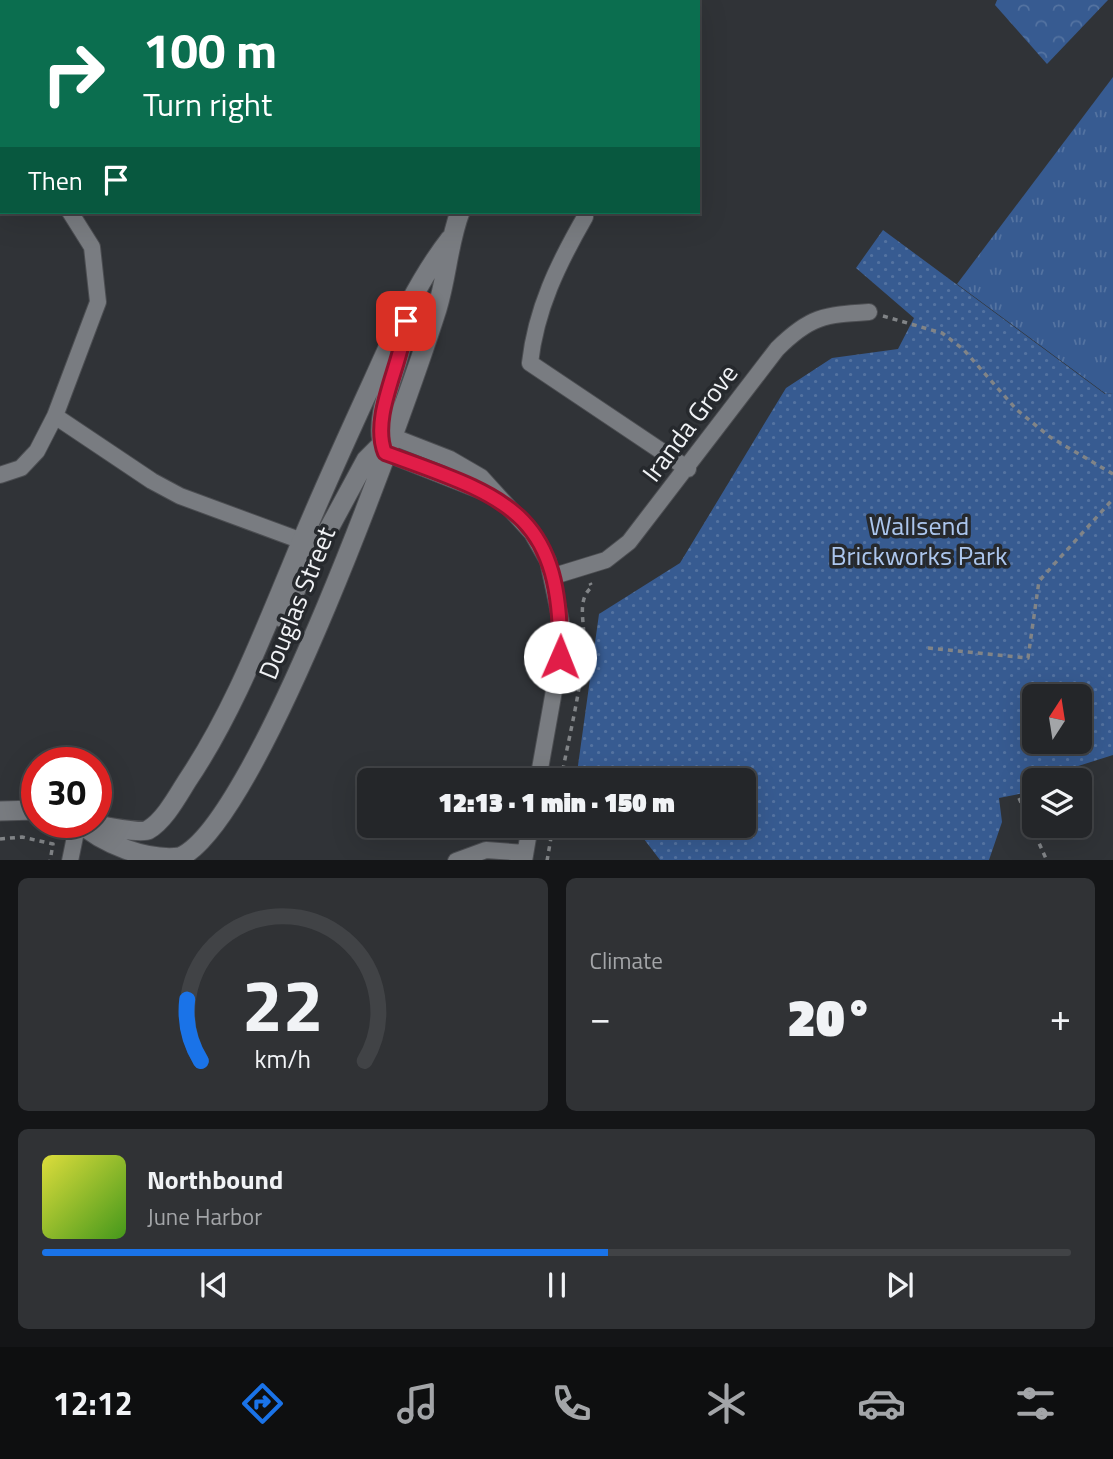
<!DOCTYPE html>
<html lang="en">
<head>
<meta charset="utf-8">
<style>
  :root { --surface:#242629; --page:#303235; --text:#f1f3f6; --muted:#a3a5a8; --line:#414346; --accent:#1a73e8 }
  body { margin:0; font-family:"Titillium Web",sans-serif; background:var(--page); color:var(--text); height:100vh; display:flex; flex-direction:column; font-size:26px; white-space:nowrap }
  * { box-sizing:border-box; margin:0 }
  p { font-size:23px; color:var(--muted) }
  .icon { flex:none; width:38px; height:38px; fill:none; stroke:currentColor; stroke-width:2; stroke-linecap:round; stroke-linejoin:round }
  .map { position:relative; height:860px; overflow:hidden }
  .sheet { display:flex; flex-direction:column; gap:18px; padding:18px; background:#141517; flex:1 }
  .sheet>* { flex:none }
  .banner { position:absolute; left:0px; top:0px; width:700px; height:214px; box-shadow:0 7px 28px #0002,0 0 0 2px var(--line); background:#0b6e4f; color:#fff; overflow:hidden }
  .needle { width:46px; rotate:12deg }
  .buttons { position:absolute; left:1022px; top:684px; display:grid; gap:14px }
  .buttons a { display:grid; place-items:center; width:70px; height:70px; border-radius:10px; background:var(--surface); box-shadow:0 7px 28px #0002,0 0 0 2px var(--line); font-size:35px }
  .speed { position:absolute; left:21px; top:747px; display:flex; gap:14px; font-size:35px; font-weight:700; text-align:center }
  .speed>* { display:grid; place-content:center; width:91px; height:91px; border-radius:50%; background:var(--surface); box-shadow:0 7px 28px #0002,0 0 0 2px var(--line); line-height:1 }
  .speed .limit { border:10px solid #d22; background:#fff; color:#111 }
  .pin { position:absolute; display:grid; place-items:center; width:60px; height:60px; color:#fff; margin:-30px; border-radius:14px; box-shadow:0 4px 10px #0006 }
  .me { position:absolute; width:77px; margin:-38px; rotate:1deg; stroke-linejoin:round; filter:drop-shadow(0 0 5px #0008) }
  .turn { display:flex; align-items:center; gap:24px; height:147px; padding:0 28px; font-size:32px }
  .turn .icon { width:91px; height:91px; stroke-width:2.5 }
  .turn b { display:block; font-size:49px; line-height:60px }
  .then { display:flex; align-items:center; height:66px; padding:0 28px; background:#0003; gap:14px; font-size:26px }
  .big { font-size:52px; font-weight:800; line-height:1.1 }
  .sheet .tile { flex:1; display:flex; flex-direction:column; justify-content:center; gap:10px; min-width:0; padding:0 24px; border-radius:10px; background:var(--page) }
  .sheet .dial { align-items:center; gap:0 }
  .dial svg { height:182px; overflow:visible; fill:none; stroke:var(--line); stroke-width:7; stroke-linecap:round; text-anchor:middle }
  .dial text { fill:var(--text); stroke:none }
  .song { display:flex; align-items:center; gap:21px }
  .cover { width:84px; height:84px; border-radius:10px; background:linear-gradient(135deg,hsl(60 70% 55%),hsl(100 70% 35%)) }
  .played { height:7px; border-radius:4px; background:linear-gradient(90deg,var(--accent) 55%,var(--line) 55%) }
  .keys { display:flex; justify-content:space-around; direction:ltr }
  .heat { display:flex; justify-content:space-between; align-items:center; font-size:38px; direction:ltr }
  .sheet .tiles { flex:1; display:grid; gap:18px; grid-template-columns:1fr 1fr }
  .tile:last-child { grid-column:span 2 }
  .trip { position:absolute; left:357px; top:768px; width:399px; height:70px; border-radius:10px; background:var(--surface); box-shadow:0 7px 28px #0002,0 0 0 2px var(--line); font-weight:800; line-height:70px; text-align:center }
  .menu { display:flex; height:112px; justify-content:space-around; align-items:center; background:#0e0f10; color:var(--muted) }
  .menu .icon { width:49px; height:49px }
  .menu .on { color:var(--accent) }
  .menu b { font-size:32px; color:var(--text) }
  .map>svg:first-child { display:block }
</style>
</head>
<body>
<div class="map">
<svg width="1113" height="861" viewBox="0 0 1113 861">
  <defs>
    <pattern id="grass-tufts" width="24" height="20" patternUnits="userSpaceOnUse" patternTransform="scale(1.75)"><rect width="24" height="20" fill="#375b91"/><path d="M3 7l-1-3M5 7V3M7 7l1-3M15 17l-1-3M17 17v-4M19 17l1-3" fill="none" stroke="#5473a1"/></pattern>
    <pattern id="forest-crowns" width="20" height="18" patternUnits="userSpaceOnUse" patternTransform="scale(1.75)"><rect width="20" height="18" fill="#375b91"/><path d="M2 6a3 3 0 1 1 6 0M12 15a3 3 0 1 1 6 0" fill="none" stroke="#5473a1"/></pattern>
    <pattern id="park-dots" width="8" height="8" patternUnits="userSpaceOnUse" patternTransform="scale(1.75)"><rect width="8" height="8" fill="#375b91"/><path d="M2 2h.1M6 6h.1" fill="none" stroke="#5473a1" stroke-width="1.8" stroke-linecap="round"/></pattern>
  </defs>
  <rect width="100%" height="100%" fill="#303337"/>
  <path fill="url(#grass-tufts)" d="M1113 77V393L1106 394 957 284Z"/>
  <path fill="url(#forest-crowns)" d="M997 0H1108L1047 64 995 5Z"/>
  <path fill="url(#park-dots)" fill-rule="evenodd" d="M883 230 1105 394 1113 393V755L1034 780 1024 793 999 798 1002 822 989 860H660L634 826H744V780H576L599 614 680 563 786 388 832 358 898 349 914 318 856 268ZM1034 696H1080V742H1034Z"/>
  <g fill="none" stroke-linecap="round" stroke-linejoin="round">
    <defs>
      <path id="minor" d="M368 0 372 2
        M27 2 28 0
        M0 142H2
        M585 217C558 264 536 309 530 363L688 469
        M55 416 152 481 180 496 302 541
        M391 436 450 459 481 477 532 533 548 561 561 622 560 657 538 780
        M385 453 494 496
        M0 475 21 468 37 451 55 416 98 302 92 247 70 212
        M554 576 606 560 629 542 777 349C810 316 824 315 869 312
        M70 861 78 822
        M456 861 486 850 525 853
        M524 861 530 826"/>
      <path id="tertiary" d="M542 2V0
        M384 449C371 414 403 361 406 322
        M281 617 366 460 389 437
        M0 811 37 810
        M79 822C102 844 147 861 180 857 258 824 407 403 437 309 447 277 448 244 460 212
        M80 822C91 824 141 834 148 830 164 821 177 797 187 781 232 714 260 641 291 567 316 505 344 444 372 383 395 332 416 283 450 239"/>
    </defs>
    <use href="#minor" stroke="#4c4e52" stroke-width="18"/>
    <use href="#tertiary" stroke="#4c4e52" stroke-width="21"/>
    <path stroke="#818487" stroke-width="3.5" stroke-dasharray="5 5" stroke-linecap="butt" d="M515 2V0
      M0 53 2 43
      M0 165H2
      M883 316 942 333 963 349 1017 410 1050 437 1113 474
      M928 648 1028 658 1039 581 1113 499
      M561 780C569 735 582 688 584 642 585 624 576 599 592 587L590 583
      M1019 798 1047 861
      M0 839 22 837 53 844 50 861
      M547 861 553 826"/>
    <use href="#minor" stroke="#797c81" stroke-width="16"/>
    <use href="#tertiary" stroke="#797c81" stroke-width="19"/>
  </g>
  <g fill="none" stroke-linecap="round" stroke-linejoin="round">
    <defs>
      <path id="route" d="M406 321C403 363 370 415 385 453 506 497 563 511 560 657"/>
    </defs>
    <use href="#route" stroke="#92132f" stroke-width="18"/>
    <use href="#route" stroke="#e11d48" stroke-width="12"/>
  </g>
  <g text-anchor="middle" stroke-width="7" stroke-linejoin="round" paint-order="stroke">
    <g font-size="26" fill="#f0f2f5" stroke="#26292d">
      <text transform="translate(690 423) rotate(-53)" y="9">Iranda Grove</text>
      <text transform="translate(297 603) rotate(-68)" y="9">Douglas Street</text>
    </g>
    <g font-size="26" fill="#acc6ed" stroke="#26292d">
      <text x="919" y="535">Wallsend<tspan x="919" dy="30">Brickworks Park</tspan></text>
    </g>
  </g>
</svg>
<div class="buttons">
<a><svg class="needle" viewBox="-14 -14 28 28"><path d="M0-13l5 13h-10z" fill="#e53935"/><path d="M0 13l5-13h-10z" fill="#a3a5a8"/></svg></a>
<a><svg class="icon" aria-label="layers" viewBox="0 0 24 24"><path d="M12 4l9 5-9 5-9-5zM3 14l9 5 9-5"/></svg></a>
</div>
<div class="speed"><div class="limit">30</div></div>
<div class="pin" style="left:406px;top:321px;background:#d93025"><svg class="icon" aria-label="arrive" viewBox="0 0 24 24"><path d="M6 21V4h12l-3 4 3 4H6"/></svg></div>
<svg class="me" style="left:560px;top:657px" viewBox="-20 -20 40 40"><circle r="19" fill="#fff"/><path d="M0-13L10 11 0 6-10 11z" fill="#e11d48"/></svg>
<div class="trip">12:13 · 1 min · 150 m</div>
<div class="banner">
<div class="turn"><svg class="icon" aria-label="right" viewBox="0 0 24 24"><path d="M7 20v-9h11M14 6l5 5-5 5"/></svg><div><b>100 m</b>Turn right</div></div>
<div class="then">Then<svg class="icon" aria-label="arrive" viewBox="0 0 24 24"><path d="M6 21V4h12l-3 4 3 4H6"/></svg></div>
</div>
</div>
<section class="sheet">
<div class="tiles">
<div class="tile dial"><svg viewBox="0 0 100 80">
<path d="M14 69A42 42 0 1 1 86 69"/>
<path d="M14 69A42 42 0 0 1 8 42" stroke="#1a73e8"/>
<text x="50" y="56" font-size="32" font-weight="700">22</text>
<text x="50" y="72" font-size="11">km/h</text>
</svg></div>
<div class="tile"><p>Climate</p>
<div class="heat"><a>−</a><b class="big">20°</b><a>+</a></div>
</div>
<div class="tile">
<div class="song"><i class="cover"></i><div><b>Northbound</b><p>June Harbor</p></div></div>
<div class="played"></div>
<div class="keys"><svg class="icon" aria-label="previous" viewBox="0 0 24 24"><path d="M18 5L8 12l10 7zM5 5v14"/></svg><svg class="icon" aria-label="pause" viewBox="0 0 24 24"><path d="M8 5v14M16 5v14"/></svg><svg class="icon" aria-label="next" viewBox="0 0 24 24"><path d="M6 5l10 7-10 7zM19 5v14"/></svg></div>
</div>
</div>
</section>
<nav class="menu">
<b>12:12</b>
<svg class="icon on" aria-label="directions" viewBox="0 0 24 24"><path d="M12 3l9 9-9 9-9-9zM9 14v-3h6M13 9l2 2-2 2"/></svg>
<svg class="icon" aria-label="music" viewBox="0 0 24 24"><path d="M9 18V5l10-2v13"/><circle cx="6" cy="18" r="3"/><circle cx="16" cy="16" r="3"/></svg>
<svg class="icon" aria-label="phone" viewBox="0 0 24 24"><path d="M5 4h4l2 5-3 2q2 4 5 5l2-3 5 2v4C11 20 4 13 5 4z"/></svg>
<svg class="icon" aria-label="climate" viewBox="0 0 24 24"><path d="M12 3v18M4 7l16 10M4 17L20 7"/></svg>
<svg class="icon" aria-label="car" viewBox="0 0 24 24"><path d="M5 17H2v-5l4-1 3-4h7l3 4 3 1v5h-3M9 17h6M6 11h13"/><circle cx="7" cy="17" r="2"/><circle cx="17" cy="17" r="2"/></svg>
<svg class="icon" aria-label="filters" viewBox="0 0 24 24"><path d="M4 7h16M4 17h16"/><circle cx="9" cy="7" r="2"/><circle cx="15" cy="17" r="2"/></svg>
</nav>
</body>
</html>
